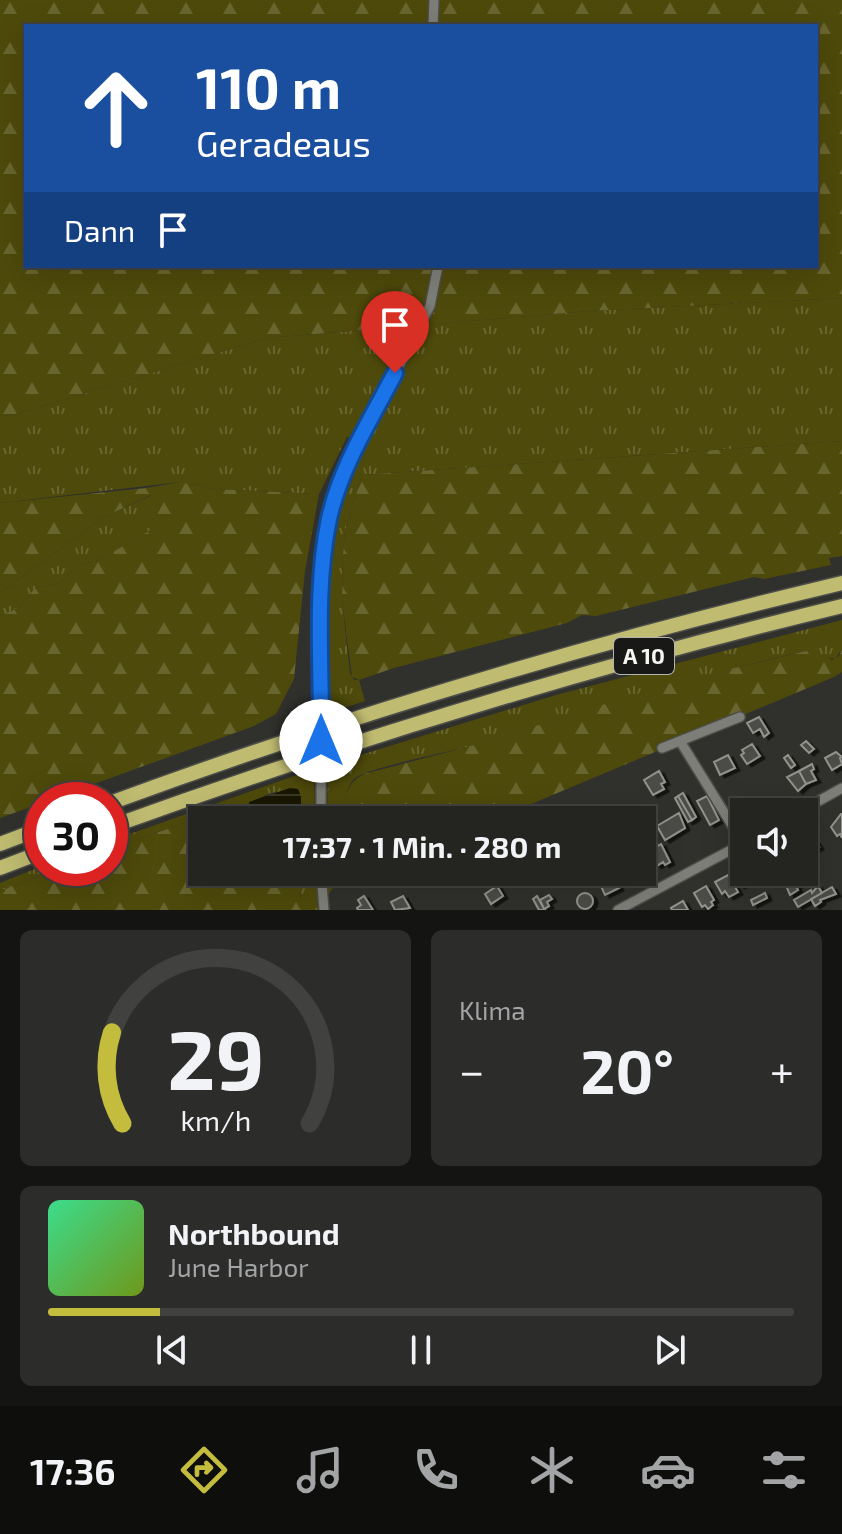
<!DOCTYPE html>
<html lang="de">
<head>
<meta charset="utf-8">
<style>
  :root { --surface:#242421; --page:#2c2c2a; --text:#f1f3f6; --muted:#a3a4a5; --line:#41413f; --accent:#c4bc3d }
  body { margin:0; font-family:"Exo 2",sans-serif; background:var(--page); color:var(--text); height:100vh; display:flex; flex-direction:column; font-size:30px; white-space:nowrap }
  * { box-sizing:border-box; margin:0 }
  p { font-size:26px; color:var(--muted) }
  .icon { flex:none; width:44px; height:44px; fill:none; stroke:currentColor; stroke-width:2; stroke-linecap:round; stroke-linejoin:round }
  .map { position:relative; height:910px; overflow:hidden }
  .side { display:flex; flex-direction:column; gap:20px; padding:20px; background:#141412; flex:1 }
  .side>* { flex:none }
  .hud { position:absolute; left:24px; top:24px; width:794px; height:244px; border-radius:0px; box-shadow:0 8px 32px #0002,0 0 0 2px var(--line); background:#1a4fa0; color:#fff; overflow:hidden }
  .controls { position:absolute; left:730px; top:798px; display:grid; gap:16px }
  .controls a { display:grid; place-items:center; width:88px; height:88px; border-radius:0px; background:var(--surface); box-shadow:0 8px 32px #0002,0 0 0 2px var(--line); font-size:40px }
  .speed { position:absolute; left:24px; top:782px; display:flex; gap:16px; font-size:40px; font-weight:700; text-align:center }
  .speed>* { display:grid; place-content:center; width:104px; height:104px; border-radius:50%; background:var(--surface); box-shadow:0 8px 32px #0002,0 0 0 2px var(--line); line-height:1 }
  .speed .limit { border:12px solid #d22; background:#fff; color:#111 }
  .pin { position:absolute; display:grid; place-items:center; width:68px; height:68px; color:#fff; margin:-82px -34px; border-radius:50% 50% 50% 0; rotate:-45deg; box-shadow:0 0 8px #0007 }
  .pin .icon { rotate:45deg }
  .me { position:absolute; width:88px; margin:-44px; rotate:0deg; stroke-linejoin:round; filter:drop-shadow(0 0 6px #0008) }
  .turn { display:flex; align-items:center; gap:28px; height:168px; padding:0 40px; font-size:36px }
  .turn .icon { width:104px; height:104px; stroke-width:2.5 }
  .turn b { display:block; font-size:56px; line-height:68px }
  .then { display:flex; align-items:center; height:76px; padding:0 40px; background:#0003; gap:16px; font-size:30px }
  .big { font-size:60px; font-weight:700; line-height:1.1 }
  .side .card { flex:1; display:flex; flex-direction:column; justify-content:center; gap:12px; min-width:0; padding:0 28px; border-radius:12px; background:var(--page) }
  .side .dial { align-items:center; gap:0 }
  .dial svg { height:208px; overflow:visible; fill:none; stroke:var(--line); stroke-width:7; stroke-linecap:round; text-anchor:middle }
  .dial text { fill:var(--text); stroke:none }
  .song { display:flex; align-items:center; gap:24px }
  .cover { width:96px; height:96px; border-radius:12px; background:linear-gradient(135deg,hsl(150 70% 55%),hsl(80 70% 35%)) }
  .played { height:8px; border-radius:4px; background:linear-gradient(90deg,var(--accent) 15%,var(--line) 15%) }
  .keys { display:flex; justify-content:space-around; direction:ltr }
  .heat { display:flex; justify-content:space-between; align-items:center; font-size:44px; direction:ltr }
  .side .tiles { flex:1; display:grid; gap:20px; grid-template-columns:1fr 1fr }
  .card:last-child { grid-column:span 2 }
  .trip { position:absolute; left:188px; top:806px; width:468px; height:80px; border-radius:0px; background:var(--surface); box-shadow:0 8px 32px #0002,0 0 0 2px var(--line); font-weight:700; line-height:80px; text-align:center }
  .dock { display:flex; height:128px; justify-content:space-around; align-items:center; background:#0e0e0d; color:var(--muted) }
  .dock .icon { width:56px; height:56px }
  .dock .on { color:var(--accent) }
  .dock b { font-size:36px; color:var(--text) }
  .map>svg:first-child { display:block }
</style>
</head>
<body>
<div class="map">
<svg width="842" height="910" viewBox="0 0 842 910">
  <defs>
    <pattern id="grass-tufts" width="24" height="20" patternUnits="userSpaceOnUse" patternTransform="scale(2)"><rect width="24" height="20" fill="#4e4a0b"/><path d="M3 7l-1-3M5 7V3M7 7l1-3M15 17l-1-3M17 17v-4M19 17l1-3" fill="none" stroke="#68652f"/></pattern>
    <pattern id="forest-firs" width="22" height="20" patternUnits="userSpaceOnUse" patternTransform="scale(2)"><rect width="22" height="20" fill="#4e4a0b"/><path d="M5 1l3.5 6h-7zM16 11l3.5 6h-7z" fill="#68652f"/></pattern>
    <pattern id="water-rules" width="6" height="5" patternUnits="userSpaceOnUse" patternTransform="scale(2)"><rect width="6" height="5" fill="#191701"/><path d="M0 2.5h6" fill="none" stroke="#3b3926"/></pattern>
    <filter id="shadow"><feDropShadow dx="4.5" dy="2.5" stdDeviation="0" flood-color="#0009"/></filter>
  </defs>
  <rect width="100%" height="100%" fill="#30302c"/>
  <path fill="url(#grass-tufts)" d="M842 298V441L362 475 345 531 343 554 342 601 350 673 354 680H359L365 701 328 713C327 652 322 588 333 528 339 498 353 470 364 441L358 438 347 437 319 494 215 489 180 482 0 503V416L13 415 267 338 590 311Z
    M152 495 160 509 150 531 99 560 78 565 60 583 34 589 20 607 0 616V593L102 518Z
    M842 620V649L836 658C827 661 816 652 806 651 696 675 591 709 483 743 460 750 367 767 354 779 344 789 345 807 344 820H327L328 765 556 695Z
    M314 769 315 820H301V797L298 789 271 793 250 802V820H242L225 809 110 849V841Z
    M42 866 61 868 0 891V883Z
    M298 872H316L319 904 325 902 327 872H341L340 883C329 888 326 900 326 910H306L301 900Z"/>
  <path fill="url(#forest-firs)" fill-rule="evenodd" d="M0 0H842V298L590 311 267 338 13 415 0 416ZM26 26H816V266H26Z
    M842 441V556L829 558 831 565 764 579 754 577 596 616 582 615 567 623 394 668 359 680 352 677 342 601 343 554 345 531 362 475Z
    M180 482 215 489 319 494 305 571 294 679 276 714 254 726 50 800H42V803L0 818V616L20 607 34 589 60 583 78 565 99 560 149 531 160 509 151 495 102 518 0 593V503L146 488Z
    M842 649V672L834 677 493 820H344C345 800 344 784 364 774L482 743 675 682 806 651 817 652 832 660 839 656Z
    M225 809 242 820H202V872H298L301 900 307 910H0V891L61 868H110V849Z"/>
  <path fill="url(#water-rules)" d="M290 788 298 789 301 797V820H250L249 802Z"/>
  <path fill="#4c4c47" stroke="#93938d" stroke-width="2" filter="url(#shadow)" d="M759 717 769 733 764 737 760 729 753 733 747 723Z
    M806 741 814 749 809 753 801 745Z
    M752 744 760 756 747 764 741 755 744 753 742 750Z
    M836 752 842 757 840 758 842 764 832 770 825 758Z
    M728 755 735 768 720 775 714 762Z
    M788 755 795 765 791 768 784 758Z
    M812 764 814 769 811 771 816 780 806 784 799 771Z
    M659 771 665 782 661 784 664 789 653 795 644 780Z
    M799 771 806 784 798 791 787 777Z
    M683 793 696 817 692 820 678 796Z
    M678 796 692 820 688 822 675 798Z
    M707 796 719 820 710 825 697 801Z
    M746 798 753 810 744 812 741 816 735 804Z
    M679 813 685 828 665 840 657 826Z
    M841 814H842V838L840 834 837 836 831 827Z
    M807 829 819 847 807 854 804 850V831Z
    M661 844 670 862 665 865 663 862 657 866 646 852Z
    M744 865V872H752L755 879 740 886 734 874Z
    M585 872 589 881 584 883 579 873Z
    M624 872H641L643 876 630 883Z
    M799 872 804 881 796 886 798 890 790 895 782 876 787 873 790 877Z
    M612 875 619 888 605 895 599 882Z
    M728 875 738 892 729 897 725 891 722 894 715 882Z
    M497 886 503 896 491 904 485 894Z
    M706 886 714 900 711 902 713 905 708 909 705 905 702 907 694 893Z
    M818 886 822 893 798 907 794 900 811 890 812 893Z
    M832 887 836 894 820 900 821 902 815 906 811 899Z
    M577 901a8 8 0 1 1 16 0a8 8 0 1 1-16 0Z
    M765 893 767 898 753 905 751 900Z
    M549 895 552 899 547 902 549 906 544 909 540 900Z
    M364 896 373 910H358L357 908 361 905 358 900Z
    M403 896 410 908 395 910 391 902Z
    M537 896 544 909 545 910H539L533 899Z
    M683 901 688 910H672L671 908Z"/>
  <g fill="none" stroke-linecap="round" stroke-linejoin="round">
    <defs>
      <path id="minor" d="M433 26 434 0
        M322 693 323 574 329 518 350 461 430 306 438 266
        M680 741 743 843
        M662 748 740 717
        M321 790V820
        M799 812 842 788
        M321 872 324 910
        M618 910 744 843"/>
      <path id="highway" d="M110 803C349 715 594 642 842 583
        M110 827C350 740 594 666 842 606
        M0 844 42 828
        M0 868 42 852"/>
    </defs>
    <use href="#minor" stroke="#4d4d49" stroke-width="12"/>
    <use href="#highway" stroke="#4d4d49" stroke-width="17"/>
    <use href="#minor" stroke="#7e7e79" stroke-width="9"/>
    <use href="#highway" stroke="#bfbb70" stroke-width="14"/>
    <defs>
      <path id="minor-bridge" d="M321 790 322 693"/>
    </defs>
    <use href="#minor-bridge" stroke="#4d4d49" stroke-width="12" stroke-linecap="butt"/>
    <use href="#minor-bridge" stroke="#7e7e79" stroke-width="9"/>
  </g>
  <g fill="none" stroke-linecap="round" stroke-linejoin="round">
    <defs>
      <path id="route" d="M321 741C322 670 314 589 329 519 340 468 371 419 395 373"/>
    </defs>
    <use href="#route" stroke="#114b97" stroke-width="20"/>
    <use href="#route" stroke="#1a73e8" stroke-width="14"/>
  </g>
  <g text-anchor="middle" stroke-width="8" stroke-linejoin="round" paint-order="stroke">
    <rect fill="#181816" stroke="#b3b3b0" stroke-width="2" x="614" y="638" width="60" height="36" rx="6"/>
    <g font-size="22" font-weight="bold" fill="#f5f5f2">
      <text x="644" y="664">A 10</text>
    </g>
  </g>
</svg>
<div class="controls">
<a><svg class="icon" aria-label="sound" viewBox="0 0 24 24"><path d="M4 9h4l5-4v14l-5-4H4zM17 9q2 3 0 6"/></svg></a>
</div>
<div class="speed"><div class="limit">30</div></div>
<div class="pin" style="left:395px;top:373px;background:#d93025"><svg class="icon" aria-label="arrive" viewBox="0 0 24 24"><path d="M6 21V4h12l-3 4 3 4H6"/></svg></div>
<svg class="me" style="left:321px;top:741px" viewBox="-20 -20 40 40"><circle r="19" fill="#fff"/><path d="M0-13L10 11 0 6-10 11z" fill="#1a73e8"/></svg>
<div class="trip">17:37 · 1 Min. · 280 m</div>
<div class="hud">
<div class="turn"><svg class="icon" aria-label="ahead" viewBox="0 0 24 24"><path d="M12 20V5M6 11l6-6 6 6"/></svg><div><b>110 m</b>Geradeaus</div></div>
<div class="then">Dann<svg class="icon" aria-label="arrive" viewBox="0 0 24 24"><path d="M6 21V4h12l-3 4 3 4H6"/></svg></div>
</div>
</div>
<section class="side">
<div class="tiles">
<div class="card dial"><svg viewBox="0 0 100 80">
<path d="M14 69A42 42 0 1 1 86 69"/>
<path d="M14 69A42 42 0 0 1 10 34" stroke="#c4bc3d"/>
<text x="50" y="56" font-size="32" font-weight="700">29</text>
<text x="50" y="72" font-size="11">km/h</text>
</svg></div>
<div class="card"><p>Klima</p>
<div class="heat"><a>−</a><b class="big">20°</b><a>+</a></div>
</div>
<div class="card">
<div class="song"><i class="cover"></i><div><b>Northbound</b><p>June Harbor</p></div></div>
<div class="played"></div>
<div class="keys"><svg class="icon" aria-label="previous" viewBox="0 0 24 24"><path d="M18 5L8 12l10 7zM5 5v14"/></svg><svg class="icon" aria-label="pause" viewBox="0 0 24 24"><path d="M8 5v14M16 5v14"/></svg><svg class="icon" aria-label="next" viewBox="0 0 24 24"><path d="M6 5l10 7-10 7zM19 5v14"/></svg></div>
</div>
</div>
</section>
<nav class="dock">
<b>17:36</b>
<svg class="icon on" aria-label="directions" viewBox="0 0 24 24"><path d="M12 3l9 9-9 9-9-9zM9 14v-3h6M13 9l2 2-2 2"/></svg>
<svg class="icon" aria-label="music" viewBox="0 0 24 24"><path d="M9 18V5l10-2v13"/><circle cx="6" cy="18" r="3"/><circle cx="16" cy="16" r="3"/></svg>
<svg class="icon" aria-label="phone" viewBox="0 0 24 24"><path d="M5 4h4l2 5-3 2q2 4 5 5l2-3 5 2v4C11 20 4 13 5 4z"/></svg>
<svg class="icon" aria-label="climate" viewBox="0 0 24 24"><path d="M12 3v18M4 7l16 10M4 17L20 7"/></svg>
<svg class="icon" aria-label="car" viewBox="0 0 24 24"><path d="M5 17H2v-5l4-1 3-4h7l3 4 3 1v5h-3M9 17h6M6 11h13"/><circle cx="7" cy="17" r="2"/><circle cx="17" cy="17" r="2"/></svg>
<svg class="icon" aria-label="filters" viewBox="0 0 24 24"><path d="M4 7h16M4 17h16"/><circle cx="9" cy="7" r="2"/><circle cx="15" cy="17" r="2"/></svg>
</nav>
</body>
</html>
